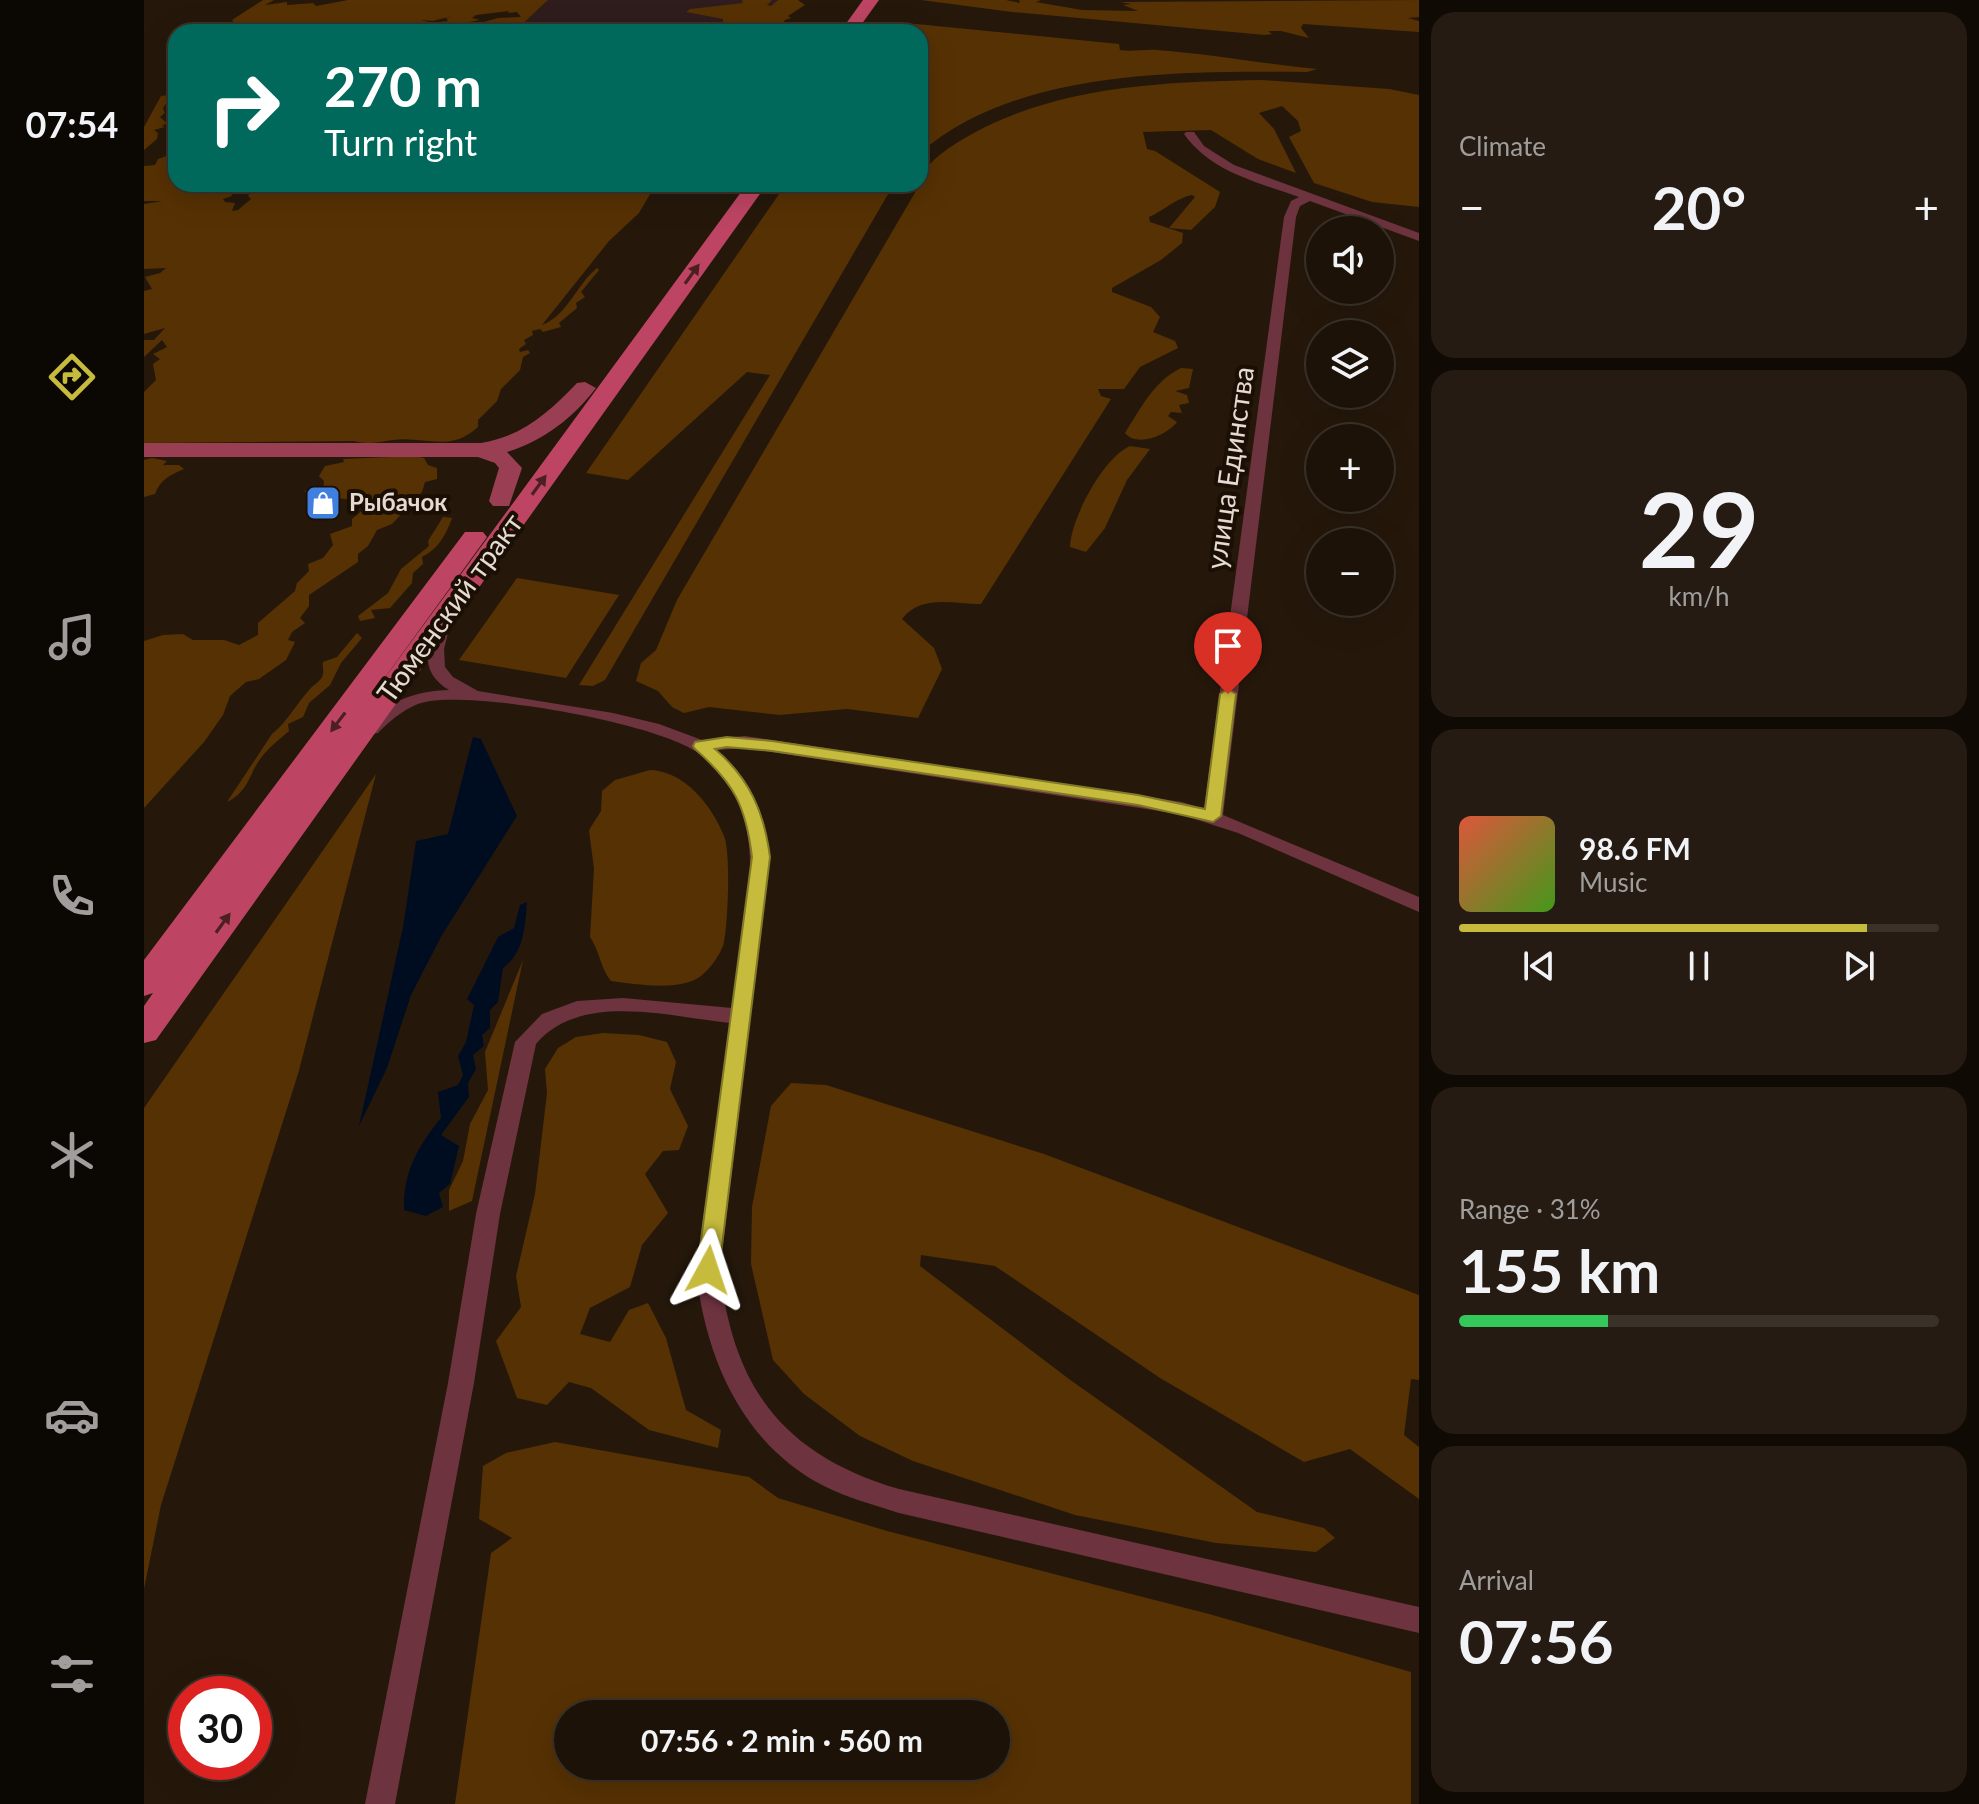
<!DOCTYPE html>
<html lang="en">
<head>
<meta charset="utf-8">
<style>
  :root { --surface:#1c1208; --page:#251b12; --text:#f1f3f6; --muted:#a09e9c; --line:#3a3229; --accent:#c6bb3c }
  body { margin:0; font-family:Lato,sans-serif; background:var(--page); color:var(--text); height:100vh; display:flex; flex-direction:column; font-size:30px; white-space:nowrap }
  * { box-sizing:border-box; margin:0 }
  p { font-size:26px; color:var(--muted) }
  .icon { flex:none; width:44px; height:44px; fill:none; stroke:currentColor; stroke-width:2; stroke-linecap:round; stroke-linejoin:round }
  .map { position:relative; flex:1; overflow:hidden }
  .drawer { display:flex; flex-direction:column; gap:12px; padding:12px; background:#0f0a04; width:560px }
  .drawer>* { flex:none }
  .banner { position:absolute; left:24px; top:24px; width:760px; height:168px; border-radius:24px; box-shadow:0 8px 32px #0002,0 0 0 2px var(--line); background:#00695c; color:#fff; overflow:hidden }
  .tools { position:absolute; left:1162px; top:216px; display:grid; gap:16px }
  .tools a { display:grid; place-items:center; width:88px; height:88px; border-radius:50%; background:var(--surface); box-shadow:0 8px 32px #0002,0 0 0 2px var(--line); font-size:40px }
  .speed { position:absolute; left:24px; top:1676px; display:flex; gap:16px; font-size:40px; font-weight:700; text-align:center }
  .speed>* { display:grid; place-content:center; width:104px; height:104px; border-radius:50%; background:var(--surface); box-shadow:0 8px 32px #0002,0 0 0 2px var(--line); line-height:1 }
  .speed .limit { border:12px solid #d22; background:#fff; color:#111 }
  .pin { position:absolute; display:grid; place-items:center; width:68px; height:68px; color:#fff; margin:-82px -34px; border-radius:50% 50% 50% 0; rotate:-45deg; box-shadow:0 0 8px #0007 }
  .pin .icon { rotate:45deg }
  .me { position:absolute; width:88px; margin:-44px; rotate:5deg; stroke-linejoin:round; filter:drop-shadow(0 0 6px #0008) }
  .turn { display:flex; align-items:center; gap:28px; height:168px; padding:0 24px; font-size:36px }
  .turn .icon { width:104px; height:104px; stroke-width:2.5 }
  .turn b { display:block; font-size:56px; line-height:68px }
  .big { font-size:60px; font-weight:700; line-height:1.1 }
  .drawer .widget { flex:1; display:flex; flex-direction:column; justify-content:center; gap:12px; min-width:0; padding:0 28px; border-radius:24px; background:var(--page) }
  .drawer .dial { align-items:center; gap:0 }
  .dial b { font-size:104px; line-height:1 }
  .song { display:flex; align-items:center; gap:24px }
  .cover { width:96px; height:96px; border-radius:12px; background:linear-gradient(135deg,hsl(10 70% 55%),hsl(100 70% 35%)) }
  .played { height:8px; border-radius:4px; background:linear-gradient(90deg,var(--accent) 85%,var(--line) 85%) }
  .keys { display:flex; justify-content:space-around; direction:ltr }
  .heat { display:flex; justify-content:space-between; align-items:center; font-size:44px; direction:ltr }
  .charge { height:12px; border-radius:6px; background:linear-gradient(90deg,#34c759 31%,var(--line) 0) }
  .trip { position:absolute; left:410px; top:1700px; width:456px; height:80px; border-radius:40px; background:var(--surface); box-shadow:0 8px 32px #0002,0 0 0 2px var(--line); font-weight:700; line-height:80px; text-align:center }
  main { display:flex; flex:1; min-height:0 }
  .menu { display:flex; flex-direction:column; width:144px; justify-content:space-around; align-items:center; background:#0b0703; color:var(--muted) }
  .menu .icon { width:56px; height:56px }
  .menu .selected { color:var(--accent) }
  .menu b { font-size:36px; color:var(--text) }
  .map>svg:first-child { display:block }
</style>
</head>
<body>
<main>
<nav class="menu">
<b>07:54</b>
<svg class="icon selected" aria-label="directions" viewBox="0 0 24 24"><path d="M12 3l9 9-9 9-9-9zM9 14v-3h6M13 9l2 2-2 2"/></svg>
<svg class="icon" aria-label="music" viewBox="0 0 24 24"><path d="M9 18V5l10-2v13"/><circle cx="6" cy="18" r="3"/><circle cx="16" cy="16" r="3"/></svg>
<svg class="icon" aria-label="phone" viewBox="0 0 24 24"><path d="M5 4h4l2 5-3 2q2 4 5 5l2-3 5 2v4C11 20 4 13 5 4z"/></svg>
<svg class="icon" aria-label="climate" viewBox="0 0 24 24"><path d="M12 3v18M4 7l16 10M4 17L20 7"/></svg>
<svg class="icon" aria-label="car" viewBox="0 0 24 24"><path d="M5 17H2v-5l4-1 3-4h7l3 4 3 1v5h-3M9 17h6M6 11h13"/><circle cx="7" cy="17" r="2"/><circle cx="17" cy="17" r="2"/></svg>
<svg class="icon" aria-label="filters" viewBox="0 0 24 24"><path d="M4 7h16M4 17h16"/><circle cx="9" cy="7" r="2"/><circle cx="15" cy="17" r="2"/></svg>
</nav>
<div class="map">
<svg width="1275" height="1804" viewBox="0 0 1275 1804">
  <rect width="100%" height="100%" fill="#25180b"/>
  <path fill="#2f1c1d" d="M404 0H634L608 32H370Z"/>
  <path fill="#563103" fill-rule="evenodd" d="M119 0H130L121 5 143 2V5L169 3 172 6 204 0H404L370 32H304L354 18 377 17 373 12 364 13 365 11 332 15 328 18 336 20 309 25 295 22 304 21 302 18 308 16 289 21 276 20 285 22 279 27 293 30 253 32 236 26 216 32H190L184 28 180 32H83L90 23 88 20Z
    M598 0H628L623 5 627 6 634 0H654L661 5 644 16 647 18 641 20 634 32H549L562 23H579V19L542 12 546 9 599 3Z
    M777 0H862L876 3 875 0H897L892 2 938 10 994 11 979 5 987 4 976 2 1275 0V17L1264 18 1275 21V32L1159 24 1157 28 1165 38 1137 31H1124L1128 34 1121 35 868 12Z
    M772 24 975 44 976 50C989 52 1001 49 1013 50 1067 54 1120 64 1173 69L1163 72C1041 71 873 68 776 153V32H746L752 26Z
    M1119 80 1245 89 1275 95V207L1228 202 1170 183 1145 137 1157 131 1154 121 1138 106 1115 113 1130 129 1152 173 1114 159 1067 130 999 132 1003 149 1011 151 1076 192 1071 207 1047 230 1025 228 1051 197 1048 195C1034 197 1019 211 1005 217L1006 222 1039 233 1038 243 1017 260 968 288V292L1007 307 1016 317 1009 332 1031 341 1034 348 996 367 980 389H954L957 396 967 399 837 604C809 604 777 594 758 619L790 648 798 669 774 718 703 709 635 715 565 707 540 713 528 707 514 691 492 681 497 663 512 650 533 600 776 184C779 166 796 154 811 144 902 86 1014 82 1119 80Z
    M24 95 25 100 19 108 21 113 16 117 23 123 18 126 21 127 10 130 14 133 13 139 0 150V127L17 96Z
    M31 153 32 184H103L86 191 88 196 79 199 81 202 91 203 88 211 94 210 107 199 104 196 110 187 104 184H255L258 186 512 184 495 213 465 241 398 325C424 315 433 284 453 268L455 270 437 292 441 297 432 303 433 308 415 323 417 327 399 332 396 329 388 331 389 335 380 340 382 344 375 349 376 352 384 350 386 353 379 357 376 370 357 389 353 401 334 420V427C306 453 281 436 249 440 234 442 224 445 210 441L0 443V392L12 380 9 364 16 359 9 354 23 347 18 340 0 357V340H10L21 328 0 334V291L8 289 1 277 16 273 22 268 0 269V204L18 201H0V166L11 165 14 159Z
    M642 184H750L461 680 449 686 435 685 626 375 603 372 484 480 442 473Z
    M1037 368 1049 369 1045 388 1031 391 1043 395 1045 403 1035 405 1038 413 1027 412 1024 416 1033 422C1023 435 993 448 981 433 997 408 1009 382 1037 368Z
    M986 446 1006 449 983 480 961 528 942 552 926 547C927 518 959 458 986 446Z
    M270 456 280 458 284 465 293 468V479L281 482 278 492 248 524 233 530 224 546 214 554V562L165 595V606L156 618 161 623 148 632 144 640 151 642 142 660 115 679 102 682 86 696 79 715 60 742 0 808V641L19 635 39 634 49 640H80L95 645 114 635V623L151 591 153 583 165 571 164 564 179 558 189 545 186 534 208 526V519L220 509 222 501 190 498 159 491 179 489 180 481 175 476 181 466 200 462 199 459Z
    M8 458 23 461 19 465H35L40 469C26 475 16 480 11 494L0 497V460Z
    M299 517 308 518C302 535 294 549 278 557L279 564 269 573 268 583 246 608 227 610 231 618 216 621 214 616 244 593 257 569 285 546 284 541Z
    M373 578 475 595 422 678 315 660Z
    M213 633 218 638 197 663 186 685 165 703 159 717 144 724 145 731C132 742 118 753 110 769 103 784 99 794 83 802L128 734C143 722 153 703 166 689 170 684 178 681 179 674 180 670 178 666 179 662L193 657Z
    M506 770C541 771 568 806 580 836 587 851 584 930 579 946 575 956 566 969 557 976 536 992 491 984 467 981 456 968 456 951 446 937L450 869 445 830 457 811 458 791 471 780Z
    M232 774 154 1074 17 1505 0 1589V1108Z
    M379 960 328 1201 305 1211V1190L319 1161 326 1124 344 1090 341 1052Z
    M459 1033 495 1035 523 1042 532 1062 526 1089 544 1126 535 1150 519 1151 501 1174 524 1213 498 1245 486 1287 446 1308 436 1334 466 1342 485 1310 504 1303 522 1338 542 1410 577 1430 574 1448 505 1430 447 1388 425 1382 403 1405 373 1398 352 1341 377 1307 372 1276 391 1194 403 1093 401 1069 414 1048 432 1037Z
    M647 1083 682 1085 900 1154 1275 1295V1380L1267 1379 1260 1435 1275 1447V1499L1206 1449 1160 1462 1016 1378 851 1266 777 1255 776 1266 925 1379 1113 1512 1180 1528 1191 1538 1172 1552 1072 1543 931 1515 769 1461 716 1436 660 1394 629 1360 607 1264 608 1207 627 1106Z
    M411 1442 605 1477 634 1498 743 1531 1065 1614 1267 1672V1804H311L347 1553 368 1538 335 1519 339 1466 362 1453ZM424 1714H852V1766H424Z"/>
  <path fill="#000d20" d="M329 737 337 739 373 816 298 935 267 995 243 1068 215 1126 259 927 272 841 304 834Z
    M383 902C381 927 380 953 359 968L354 1002 346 1010V1028L338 1035 340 1046 329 1055 332 1069 324 1083 325 1097 297 1135 315 1146 306 1184 295 1193 299 1207 282 1216 260 1210C259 1172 274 1146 297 1118L294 1092 314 1085 319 1075 314 1056 322 1042 330 1005 323 999 354 937 370 928 376 905Z"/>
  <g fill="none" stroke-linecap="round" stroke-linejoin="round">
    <path fill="#6d333f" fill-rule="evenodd" d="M1042 132H1050L1060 146 1090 165 1275 233V241L1166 201 1156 206 1152 217 1079 815 1275 897V912L1094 833 1035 814 601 748 573 750C606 778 622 814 626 856L576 1270C589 1389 640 1455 755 1489L1275 1607V1633L755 1513C730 1505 704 1498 680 1486 598 1444 561 1357 552 1270L586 1023C526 1017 436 991 392 1044L356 1214 330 1383 251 1804H221L304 1383 332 1214 371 1042 398 1014 433 1001 479 998 588 1008C596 947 620 862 595 804 586 784 571 765 553 752 508 722 340 693 286 701 265 704 248 719 234 733L228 734 219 729C241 701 272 691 305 690 278 674 281 652 290 625L298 620 306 625 300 649 301 667 309 677 334 691 469 713 515 724 558 740 601 736 1038 802 1060 809 1140 217 1147 201 1155 197C1113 182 1067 172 1040 134Z"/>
    <path fill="#9a3e53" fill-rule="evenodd" d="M441 382 452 388C429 418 399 441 363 452L378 468 365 506H349L345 501 355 468 351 463 334 457H0V443H337C379 436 404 413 433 383Z"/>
    <path fill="#bd4563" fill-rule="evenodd" d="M719 0H735L712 32H696Z
      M603 184H623L12 1040 0 1043V1006L9 993 0 996V960L321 532H339L343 537 218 709Z"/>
  </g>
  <defs><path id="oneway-solid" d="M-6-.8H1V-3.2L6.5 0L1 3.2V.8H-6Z" transform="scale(2)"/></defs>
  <g fill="#4c1f20">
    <use href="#oneway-solid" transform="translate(548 274) rotate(-54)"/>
    <use href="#oneway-solid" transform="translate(395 485) rotate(-54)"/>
    <use href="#oneway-solid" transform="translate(194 722) rotate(127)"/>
    <use href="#oneway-solid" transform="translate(79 923) rotate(-54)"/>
  </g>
  <path fill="#c6bb3c" stroke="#817a27" stroke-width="2" d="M1084 689 1092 694 1077 816 1069 822 994 805 628 751 583 747 571 749C606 779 620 812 626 857L575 1270 571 1276 564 1279 556 1276 553 1270 608 857C602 806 590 783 551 749L549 746 551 742 583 737 628 741 994 795 1061 809 1076 694Z"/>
  <defs>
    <symbol id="shop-square" viewBox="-11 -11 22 22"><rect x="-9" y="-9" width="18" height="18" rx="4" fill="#3f7fe0" stroke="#1b0f04"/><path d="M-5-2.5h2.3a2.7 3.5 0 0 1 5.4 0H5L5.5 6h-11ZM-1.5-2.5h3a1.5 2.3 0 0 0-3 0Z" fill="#fff"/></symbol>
  </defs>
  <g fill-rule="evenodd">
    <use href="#shop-square" x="159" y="483" width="40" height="40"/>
  </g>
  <g text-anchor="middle" stroke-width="8" stroke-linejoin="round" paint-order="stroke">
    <g font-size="24" font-weight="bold" fill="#e5dbd3" stroke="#1b0f04" text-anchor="start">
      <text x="205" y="511">Рыбачок</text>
    </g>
    <g font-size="28" fill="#e5dbd3" stroke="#1b0f04">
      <text transform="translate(1086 468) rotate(-82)" y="10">улица Единства</text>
      <text transform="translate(306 608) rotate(-54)" y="10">Тюменский тракт</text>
    </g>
  </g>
</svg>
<div class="tools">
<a><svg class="icon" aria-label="sound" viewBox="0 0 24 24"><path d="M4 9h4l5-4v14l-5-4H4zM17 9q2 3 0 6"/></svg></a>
<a><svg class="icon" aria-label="layers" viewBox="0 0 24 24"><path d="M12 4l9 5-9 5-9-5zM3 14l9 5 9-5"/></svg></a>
<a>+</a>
<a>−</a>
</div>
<div class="speed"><div class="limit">30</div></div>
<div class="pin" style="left:1084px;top:694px;background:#d93025"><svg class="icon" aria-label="arrive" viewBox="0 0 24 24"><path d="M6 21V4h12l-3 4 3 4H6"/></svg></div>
<svg class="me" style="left:564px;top:1270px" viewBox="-20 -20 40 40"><path d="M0-17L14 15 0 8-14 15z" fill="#c6bb3c" stroke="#fff" stroke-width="4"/></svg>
<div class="trip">07:56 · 2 min · 560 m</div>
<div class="banner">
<div class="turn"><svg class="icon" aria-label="right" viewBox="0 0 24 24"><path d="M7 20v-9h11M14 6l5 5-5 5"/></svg><div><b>270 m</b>Turn right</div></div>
</div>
</div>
<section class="drawer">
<div class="widget"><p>Climate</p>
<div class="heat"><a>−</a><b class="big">20°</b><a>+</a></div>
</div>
<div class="widget dial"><b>29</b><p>km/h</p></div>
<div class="widget">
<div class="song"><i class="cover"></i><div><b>98.6 FM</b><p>Music</p></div></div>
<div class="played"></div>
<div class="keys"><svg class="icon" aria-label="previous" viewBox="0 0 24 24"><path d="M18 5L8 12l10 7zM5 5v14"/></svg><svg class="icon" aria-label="pause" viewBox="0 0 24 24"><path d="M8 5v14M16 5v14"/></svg><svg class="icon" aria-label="next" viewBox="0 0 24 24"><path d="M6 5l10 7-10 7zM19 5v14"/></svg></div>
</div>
<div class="widget"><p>Range · 31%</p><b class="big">155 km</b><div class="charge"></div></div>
<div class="widget"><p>Arrival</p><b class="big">07:56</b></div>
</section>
</main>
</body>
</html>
